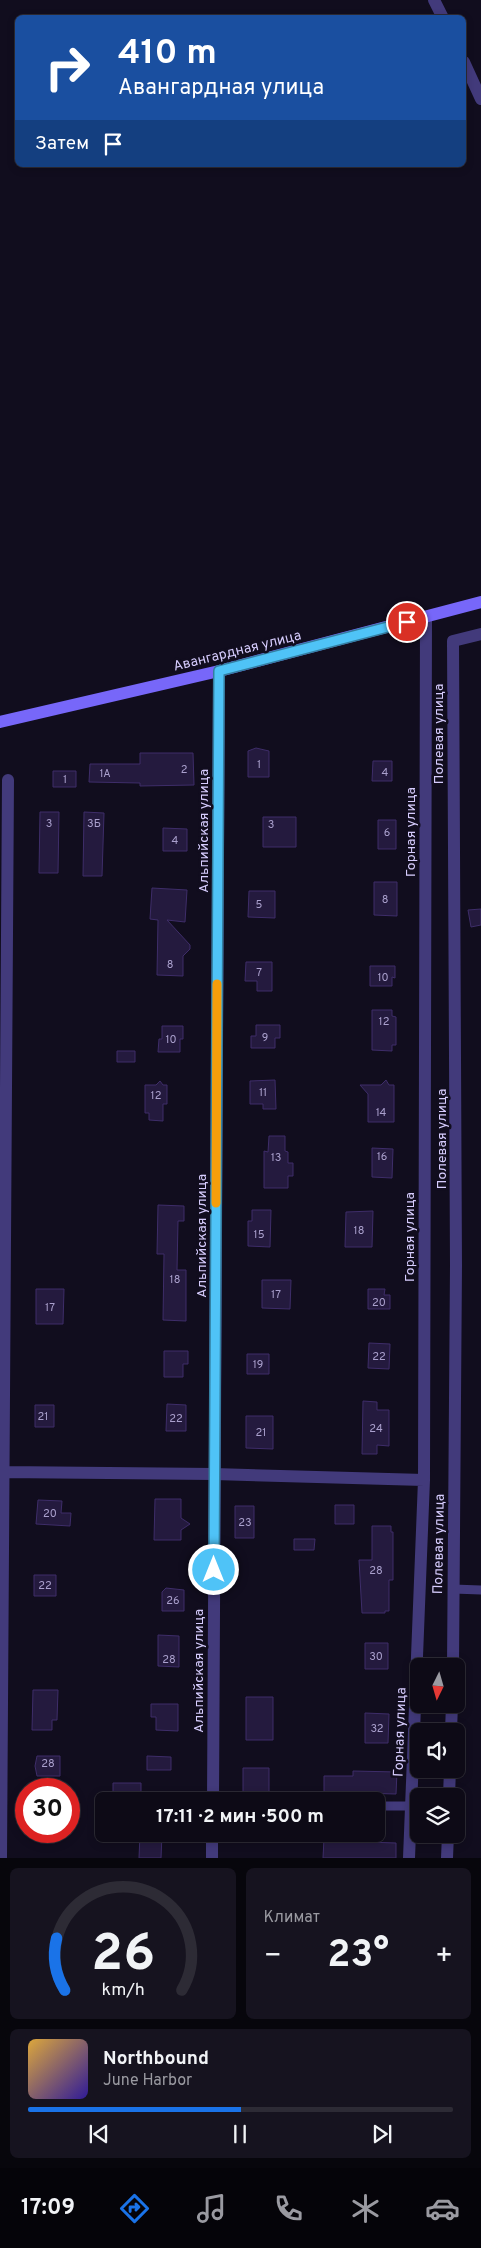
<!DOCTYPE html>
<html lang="ru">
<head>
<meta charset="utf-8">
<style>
  :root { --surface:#0d0a16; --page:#16131f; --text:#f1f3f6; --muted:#9a9aa1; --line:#2d2b35; --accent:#1a73e8 }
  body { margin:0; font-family:Overpass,sans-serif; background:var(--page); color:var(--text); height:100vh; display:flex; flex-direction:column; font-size:19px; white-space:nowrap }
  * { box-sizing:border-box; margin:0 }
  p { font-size:16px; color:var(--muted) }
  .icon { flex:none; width:28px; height:28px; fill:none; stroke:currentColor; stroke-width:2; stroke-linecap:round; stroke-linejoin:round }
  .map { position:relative; height:1858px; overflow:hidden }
  .panel { display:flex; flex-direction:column; gap:10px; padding:10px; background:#07060c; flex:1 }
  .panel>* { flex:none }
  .banner { position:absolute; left:15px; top:15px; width:451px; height:152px; border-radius:8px; box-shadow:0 2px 8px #0003,0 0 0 1px var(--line); background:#1a4fa0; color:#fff; overflow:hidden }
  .needle { width:32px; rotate:185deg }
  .controls { position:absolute; left:410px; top:1658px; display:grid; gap:10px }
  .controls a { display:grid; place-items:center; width:55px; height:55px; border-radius:8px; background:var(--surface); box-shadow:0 2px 8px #0003,0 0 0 1px var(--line); font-size:25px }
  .speed { position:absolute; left:15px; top:1778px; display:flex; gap:10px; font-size:25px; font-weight:700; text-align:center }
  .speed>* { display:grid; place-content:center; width:65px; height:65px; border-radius:50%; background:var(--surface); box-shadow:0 2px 8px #0003,0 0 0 1px var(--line); line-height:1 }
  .speed .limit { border:8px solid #d22; background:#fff; color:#111 }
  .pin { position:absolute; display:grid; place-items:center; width:42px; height:42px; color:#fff; margin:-21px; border:2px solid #fff; border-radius:50%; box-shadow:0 1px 5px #0007 }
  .me { position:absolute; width:55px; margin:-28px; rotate:0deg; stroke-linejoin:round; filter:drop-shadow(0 0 4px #0008) }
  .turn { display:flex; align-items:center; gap:18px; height:105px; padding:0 20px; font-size:22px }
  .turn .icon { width:65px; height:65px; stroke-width:2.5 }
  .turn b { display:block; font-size:35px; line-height:42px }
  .then { display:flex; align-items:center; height:48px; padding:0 20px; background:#0003; gap:10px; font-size:19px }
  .big { font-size:38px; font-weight:700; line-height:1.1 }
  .panel .tile { flex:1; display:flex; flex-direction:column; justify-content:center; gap:8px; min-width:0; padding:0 18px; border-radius:8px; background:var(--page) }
  .panel .dial { align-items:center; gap:0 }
  .dial svg { height:130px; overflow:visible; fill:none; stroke:var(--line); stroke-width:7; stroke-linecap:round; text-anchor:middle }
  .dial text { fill:var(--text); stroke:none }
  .song { display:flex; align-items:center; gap:15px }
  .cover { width:60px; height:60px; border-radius:8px; background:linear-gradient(135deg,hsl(40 70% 55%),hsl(250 70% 35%)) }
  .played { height:5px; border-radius:2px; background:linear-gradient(90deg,var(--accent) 50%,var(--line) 50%) }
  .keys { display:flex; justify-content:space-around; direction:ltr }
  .heat { display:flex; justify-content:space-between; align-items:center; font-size:28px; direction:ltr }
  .panel .tiles { flex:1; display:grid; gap:10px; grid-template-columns:1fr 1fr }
  .tile:last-child { grid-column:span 2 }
  .trip { position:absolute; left:95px; top:1792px; width:290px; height:50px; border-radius:8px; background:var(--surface); box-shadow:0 2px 8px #0003,0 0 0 1px var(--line); font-weight:700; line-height:50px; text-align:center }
  .dock { display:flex; height:80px; justify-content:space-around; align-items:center; background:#050409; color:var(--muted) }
  .dock .icon { width:35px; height:35px }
  .dock .on { color:var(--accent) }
  .dock b { font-size:22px; color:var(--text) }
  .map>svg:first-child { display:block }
</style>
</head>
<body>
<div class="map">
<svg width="481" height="1858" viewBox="0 0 481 1858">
  <rect width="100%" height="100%" fill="#110d1e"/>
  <path fill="#241a3e" stroke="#3e2d69" d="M256 748 269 751V777H248V751Z
    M140 753H193L194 785 140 786V783L89 782 90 764H140Z
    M373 761H392V781H372Z
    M53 771H76V787H53Z
    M40 812H59L58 873H39Z
    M84 812 104 813 102 876H83Z
    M263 817H296V847H263Z
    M378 820H396V849H378Z
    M163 828 187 829V851H163Z
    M374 882H397V916L374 915Z
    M152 888 187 890 185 922 167 920 190 945V949L183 956V976L157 975 158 920 150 919Z
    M249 891H275V918L248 917Z
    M481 909V925L471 927 468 910Z
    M246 962H272V991H257V981H245Z
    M370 966H395V978L392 977V986H370Z
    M372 1010H392V1016L396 1017V1045H392V1051L372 1050Z
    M256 1025H280V1038H275V1048H251V1036H256Z
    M162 1026H183V1039H180V1052H158L159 1039H162Z
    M117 1051H135V1062H117Z
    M275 1080 276 1109H263V1104H250V1081Z
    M386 1080 389 1085H394V1122H368V1094L360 1085H381Z
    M160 1081 163 1085H167V1104H163V1121L149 1120V1113H145V1085H156Z
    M269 1136H285V1151L288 1152V1163H293V1176H288V1188H264V1151L268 1152Z
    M372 1148 393 1149 392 1178 372 1177Z
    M158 1205 184 1206V1221H178L177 1270H186V1321L163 1320 164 1254H157Z
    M252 1210H271L270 1247 248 1246V1221H252Z
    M373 1211 372 1247H345L346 1212Z
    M262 1280H291L290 1309 262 1308Z
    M36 1289H64L63 1324H36Z
    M368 1289H385L384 1295H390V1309H368Z
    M369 1343 390 1344 389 1369 368 1368Z
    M164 1351H188V1364H183V1377H164Z
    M247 1354H269V1374H247Z
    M363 1401 377 1402V1410H389V1446L377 1445V1454H362Z
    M167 1404 186 1405V1431H166Z
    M35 1405H54V1427H35Z
    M246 1416H273V1449L246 1448Z
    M155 1499H181V1518L190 1524 181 1530V1540H154Z
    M38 1500 62 1501 61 1513H71L70 1526 36 1524Z
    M335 1505H354V1524H335Z
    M235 1506H254V1538H235Z
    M372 1526H391V1532H393V1580H389V1611H385V1613H362L359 1560H372Z
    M294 1539H315L314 1550H294Z
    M34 1575H56V1596H34Z
    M166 1588 184 1590V1611H162V1592Z
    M158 1635 179 1636V1667L158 1666Z
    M365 1643H388V1669H365Z
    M33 1690H58L57 1720H52V1730H32Z
    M246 1697H273V1740H246Z
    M151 1704H178V1731L156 1730V1717H151Z
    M365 1713 389 1714 388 1743H365Z
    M37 1756H60V1776H37L35 1766Z
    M147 1756 171 1757V1770H147Z
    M243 1768H269V1800H243Z
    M353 1771 397 1772 396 1794 359 1793V1795H338V1798H324V1776H353Z
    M113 1783H141V1801H113Z
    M140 1834H162L161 1858H139Z
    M324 1838H338V1841L396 1843V1858H323Z"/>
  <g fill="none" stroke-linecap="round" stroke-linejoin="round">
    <path stroke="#423a7b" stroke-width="9" d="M453 1589 481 1590
      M376 1806H411"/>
    <path stroke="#423a7b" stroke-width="12" d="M434 0 443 18
      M464 62 481 99
      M3 1472 214 1474 424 1480
      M453 1666 456 1265 453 641 481 634
      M451 1731 452 1704
      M449 1796 450 1769
      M213 1801 219 671
      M1 1858 8 780
      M212 1858V1834
      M409 1858 424 1480 426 617
      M447 1858 448 1834"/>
    <path stroke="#7767f9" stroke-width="12" d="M0 722 219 671 481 602"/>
  </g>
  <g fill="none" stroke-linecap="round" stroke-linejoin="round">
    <defs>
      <path id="route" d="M214 1570 219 671 407 622"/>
    </defs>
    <use href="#route" stroke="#337fa1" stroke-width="12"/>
    <use href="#route" stroke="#4fc3f7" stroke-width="9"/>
    <path stroke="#f59e0b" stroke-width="9" d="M216 1203 217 984"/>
  </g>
  <g text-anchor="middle" stroke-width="5" stroke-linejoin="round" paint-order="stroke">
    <g font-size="11" fill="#aaa0cd">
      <text x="259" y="768">1</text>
      <text x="184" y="773">2</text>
      <text x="385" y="776">4</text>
      <text x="105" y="777">1А</text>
      <text x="65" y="783">1</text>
      <text x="49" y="827">3</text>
      <text x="94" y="827">3Б</text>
      <text x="271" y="828">3</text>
      <text x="387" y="836">6</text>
      <text x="175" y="844">4</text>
      <text x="385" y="903">8</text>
      <text x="259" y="908">5</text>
      <text x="170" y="968">8</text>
      <text x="259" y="976">7</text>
      <text x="383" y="981">10</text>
      <text x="384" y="1025">12</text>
      <text x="265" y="1041">9</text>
      <text x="171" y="1043">10</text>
      <text x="263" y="1096">11</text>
      <text x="156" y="1099">12</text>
      <text x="381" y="1116">14</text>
      <text x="382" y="1160">16</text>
      <text x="276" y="1161">13</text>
      <text x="359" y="1234">18</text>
      <text x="259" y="1238">15</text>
      <text x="175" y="1283">18</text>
      <text x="276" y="1298">17</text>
      <text x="379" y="1306">20</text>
      <text x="50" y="1311">17</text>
      <text x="379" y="1360">22</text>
      <text x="258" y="1368">19</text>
      <text x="43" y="1420">21</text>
      <text x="176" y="1422">22</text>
      <text x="376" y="1432">24</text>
      <text x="261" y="1436">21</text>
      <text x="50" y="1517">20</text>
      <text x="245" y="1526">23</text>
      <text x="376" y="1574">28</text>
      <text x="45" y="1589">22</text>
      <text x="173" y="1604">26</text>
      <text x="376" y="1660">30</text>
      <text x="169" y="1663">28</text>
      <text x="377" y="1732">32</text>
      <text x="48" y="1767">28</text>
    </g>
    <g font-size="14" fill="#d6ccfd" stroke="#110d1e">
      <text transform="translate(237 650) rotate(-14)" y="5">Авангардная улица</text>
      <text transform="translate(438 734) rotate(-90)" y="5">Полевая улица</text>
      <text transform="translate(203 831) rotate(-90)" y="5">Альпийская улица</text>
      <text transform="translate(410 832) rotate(-90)" y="5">Горная улица</text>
      <text transform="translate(441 1139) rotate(-90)" y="5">Полевая улица</text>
      <text transform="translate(201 1236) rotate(-90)" y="5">Альпийская улица</text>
      <text transform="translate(409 1237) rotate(-90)" y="5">Горная улица</text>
      <text transform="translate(438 1544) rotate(-89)" y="5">Полевая улица</text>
      <text transform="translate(198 1671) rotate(-90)" y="5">Альпийская улица</text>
      <text transform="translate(399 1732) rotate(-88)" y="5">Горная улица</text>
    </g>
  </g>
</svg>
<div class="controls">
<a><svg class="needle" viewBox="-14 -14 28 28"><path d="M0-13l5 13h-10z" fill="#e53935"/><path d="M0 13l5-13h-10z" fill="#9a9aa1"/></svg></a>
<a><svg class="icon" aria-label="sound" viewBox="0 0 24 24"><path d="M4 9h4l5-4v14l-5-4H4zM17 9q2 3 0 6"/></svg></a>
<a><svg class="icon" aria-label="layers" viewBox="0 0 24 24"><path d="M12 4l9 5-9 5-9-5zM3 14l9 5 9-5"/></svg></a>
</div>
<div class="speed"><div class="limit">30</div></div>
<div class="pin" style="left:407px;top:622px;background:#d93025"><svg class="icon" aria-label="arrive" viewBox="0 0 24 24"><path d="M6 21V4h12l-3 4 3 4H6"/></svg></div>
<svg class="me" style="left:214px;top:1570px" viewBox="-20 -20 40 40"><circle r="17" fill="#4fc3f7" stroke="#fff" stroke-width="3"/><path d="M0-11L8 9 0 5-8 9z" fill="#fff"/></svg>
<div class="trip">17:11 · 2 мин · 500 m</div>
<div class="banner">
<div class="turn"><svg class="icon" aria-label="right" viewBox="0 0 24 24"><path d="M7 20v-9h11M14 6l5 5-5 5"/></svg><div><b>410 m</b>Авангардная улица</div></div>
<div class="then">Затем<svg class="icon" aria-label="arrive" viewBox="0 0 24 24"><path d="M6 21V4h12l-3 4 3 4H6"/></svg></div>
</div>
</div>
<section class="panel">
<div class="tiles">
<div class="tile dial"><svg viewBox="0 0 100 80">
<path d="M14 69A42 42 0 1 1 86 69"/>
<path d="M14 69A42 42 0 0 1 9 37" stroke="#1a73e8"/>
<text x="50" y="56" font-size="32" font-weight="700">26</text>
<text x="50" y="72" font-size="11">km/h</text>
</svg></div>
<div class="tile"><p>Климат</p>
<div class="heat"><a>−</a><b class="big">23°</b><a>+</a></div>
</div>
<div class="tile">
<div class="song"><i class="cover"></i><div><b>Northbound</b><p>June Harbor</p></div></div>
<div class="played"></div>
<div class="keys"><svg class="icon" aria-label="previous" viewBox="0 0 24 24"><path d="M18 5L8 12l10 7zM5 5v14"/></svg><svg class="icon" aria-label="pause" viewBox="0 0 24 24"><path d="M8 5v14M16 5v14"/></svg><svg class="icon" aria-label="next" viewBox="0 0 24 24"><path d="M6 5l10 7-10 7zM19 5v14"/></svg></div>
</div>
</div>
</section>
<nav class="dock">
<b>17:09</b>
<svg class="icon on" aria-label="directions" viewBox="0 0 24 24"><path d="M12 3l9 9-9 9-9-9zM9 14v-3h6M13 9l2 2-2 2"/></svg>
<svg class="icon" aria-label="music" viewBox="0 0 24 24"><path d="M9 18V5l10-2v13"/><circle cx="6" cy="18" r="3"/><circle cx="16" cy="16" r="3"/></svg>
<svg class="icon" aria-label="phone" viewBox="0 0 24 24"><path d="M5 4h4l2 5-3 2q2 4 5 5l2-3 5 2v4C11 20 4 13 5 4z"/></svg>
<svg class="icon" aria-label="climate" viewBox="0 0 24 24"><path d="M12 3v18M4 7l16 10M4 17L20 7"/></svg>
<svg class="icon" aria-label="car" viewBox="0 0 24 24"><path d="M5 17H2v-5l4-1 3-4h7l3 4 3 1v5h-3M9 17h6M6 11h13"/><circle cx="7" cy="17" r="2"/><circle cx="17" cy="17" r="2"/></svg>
</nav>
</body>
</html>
